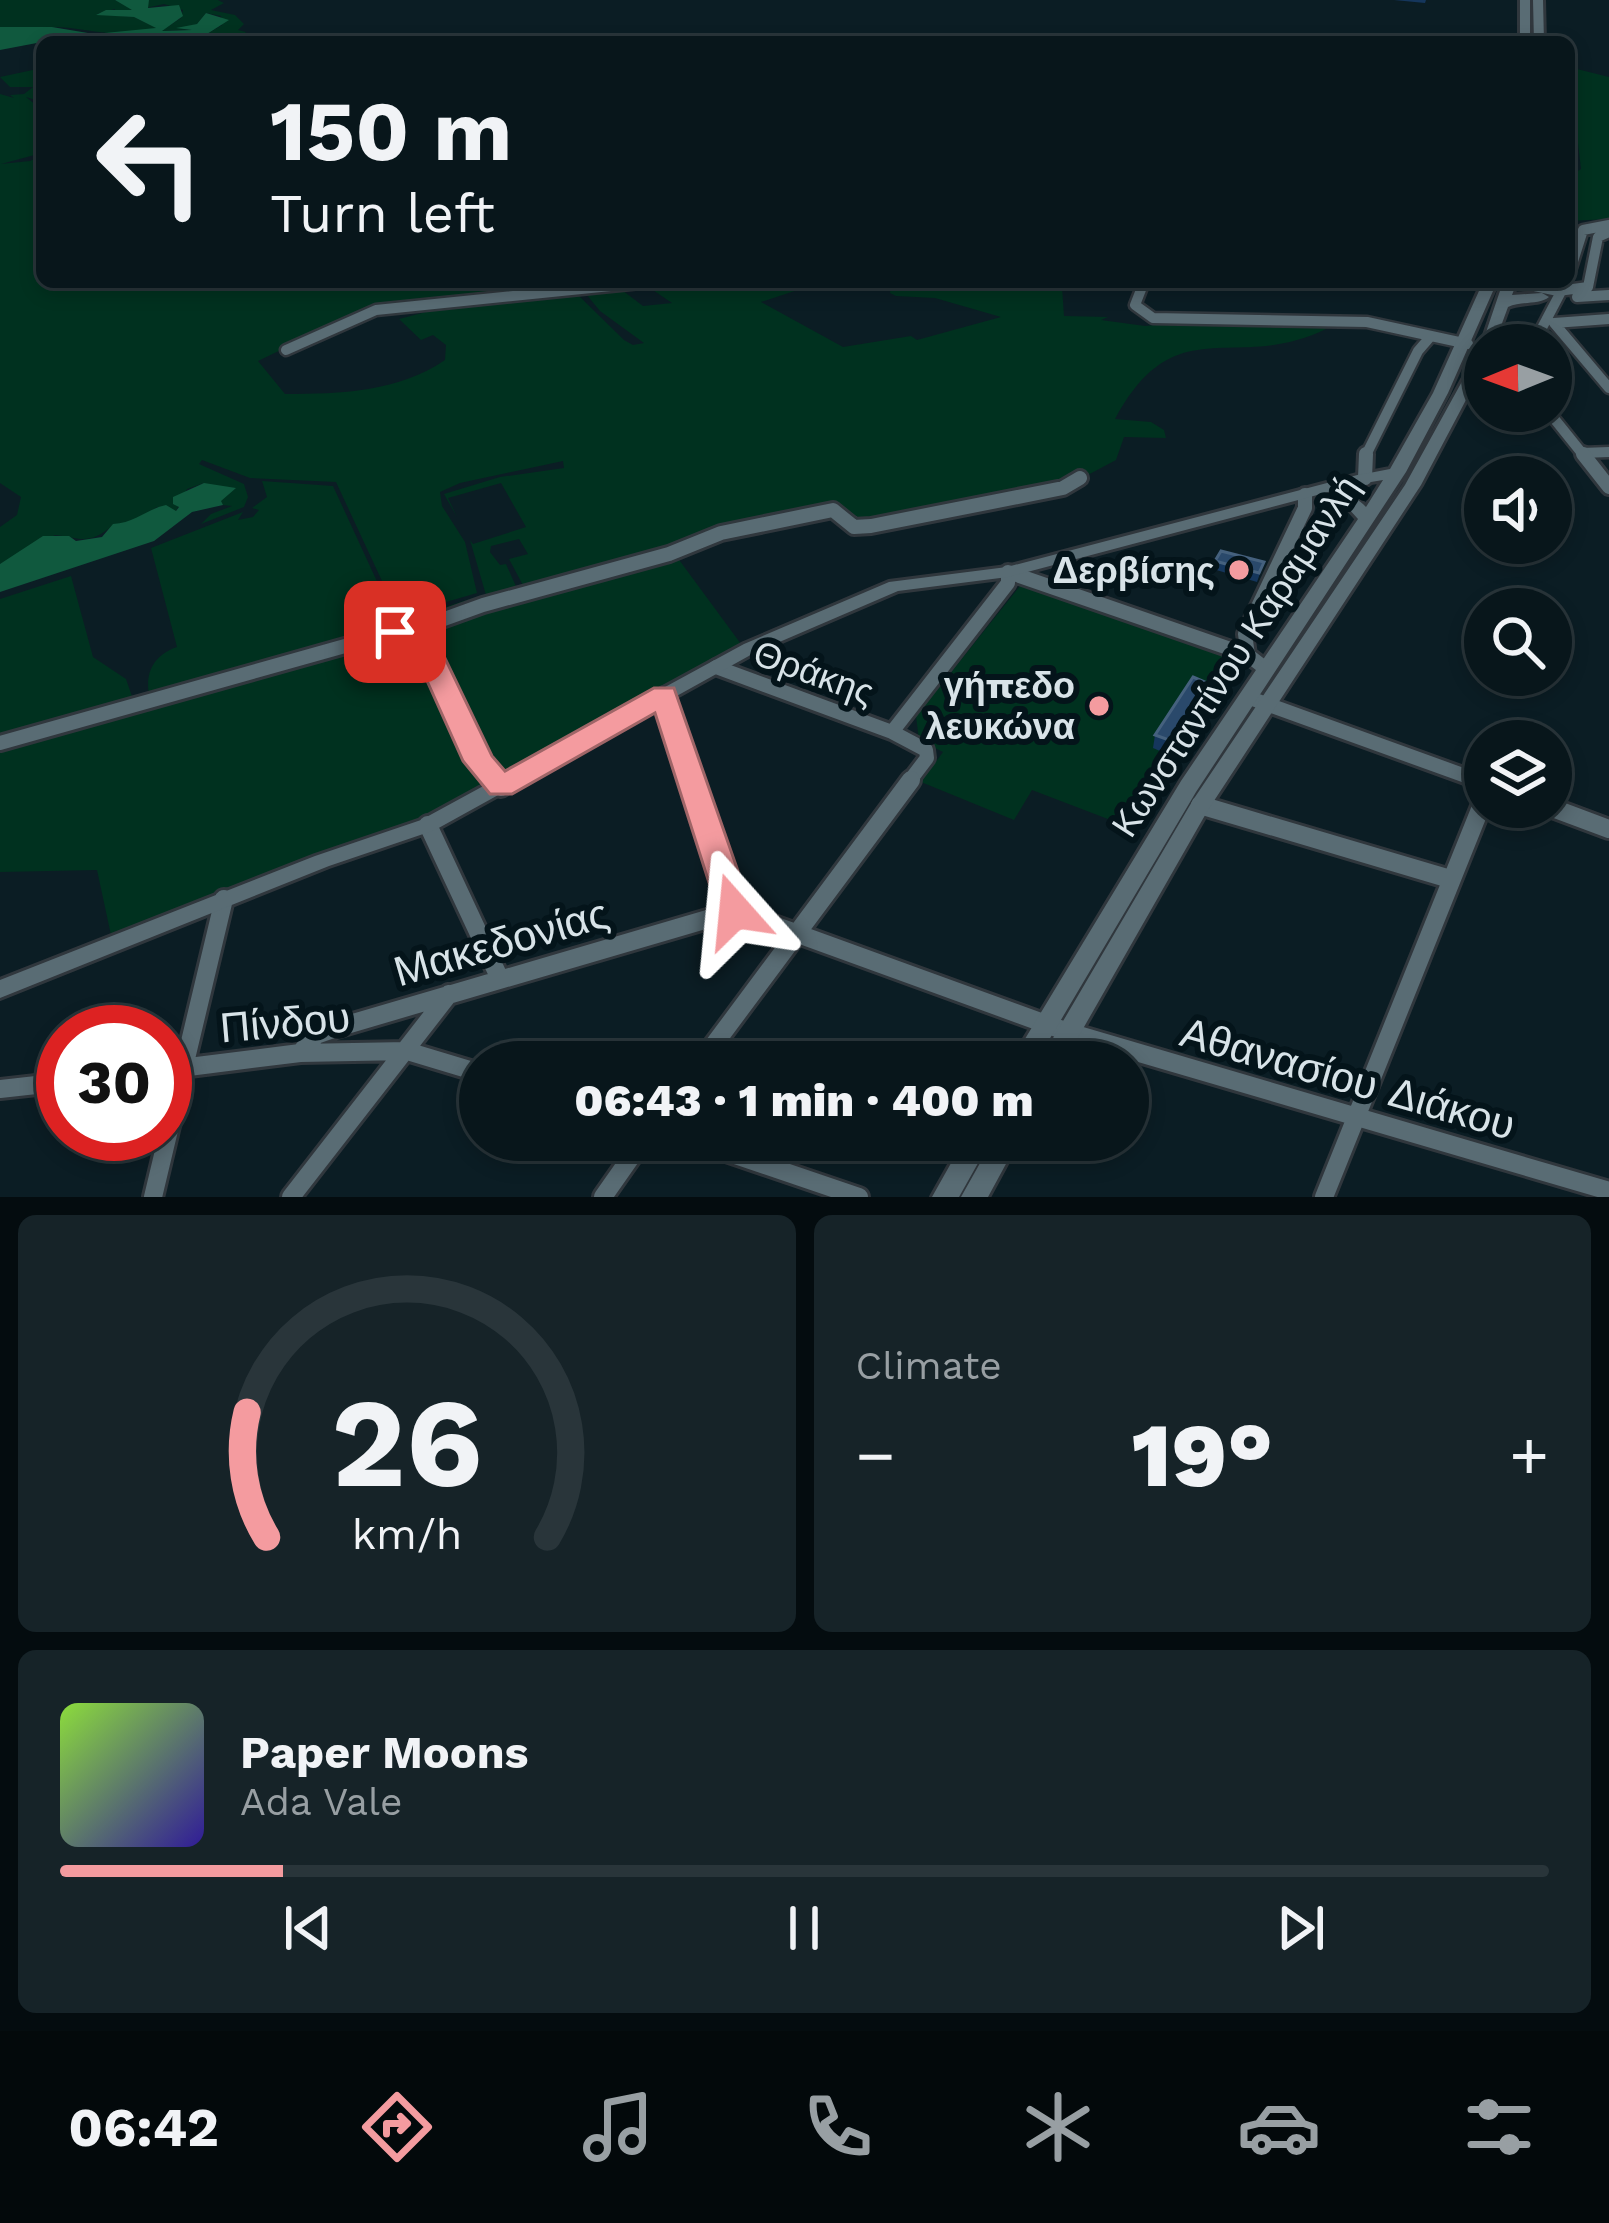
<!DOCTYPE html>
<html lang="en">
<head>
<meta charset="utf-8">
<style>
  :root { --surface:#08161b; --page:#162328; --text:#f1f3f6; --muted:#989fa3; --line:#29353a; --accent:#f49b9f }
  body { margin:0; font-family:"Work Sans",sans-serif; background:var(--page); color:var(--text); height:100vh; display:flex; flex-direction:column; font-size:45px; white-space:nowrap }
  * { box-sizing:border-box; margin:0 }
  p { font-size:39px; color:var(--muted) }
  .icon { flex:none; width:66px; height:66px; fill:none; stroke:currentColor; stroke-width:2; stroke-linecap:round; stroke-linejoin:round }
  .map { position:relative; height:1197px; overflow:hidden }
  .side { display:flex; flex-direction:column; gap:18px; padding:18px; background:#040c0f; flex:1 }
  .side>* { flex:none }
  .hud { position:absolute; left:36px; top:36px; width:1539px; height:252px; border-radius:18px; box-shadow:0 6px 18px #0003,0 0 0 3px var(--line); background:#08161b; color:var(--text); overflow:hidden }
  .needle { width:78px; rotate:269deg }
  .buttons { position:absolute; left:1464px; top:324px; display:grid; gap:24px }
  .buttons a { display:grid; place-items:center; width:108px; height:108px; border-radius:50%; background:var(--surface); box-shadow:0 6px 18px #0003,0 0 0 3px var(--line); font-size:60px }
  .speed { position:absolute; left:36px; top:1005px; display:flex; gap:24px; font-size:60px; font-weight:700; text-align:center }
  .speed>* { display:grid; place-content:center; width:156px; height:156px; border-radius:50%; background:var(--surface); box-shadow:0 6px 18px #0003,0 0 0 3px var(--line); line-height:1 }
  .speed .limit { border:18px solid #d22; background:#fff; color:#111 }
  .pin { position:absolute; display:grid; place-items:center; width:102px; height:102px; color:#fff; margin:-51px; border-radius:24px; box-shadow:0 6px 18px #0006 }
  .me { position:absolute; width:132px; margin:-66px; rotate:342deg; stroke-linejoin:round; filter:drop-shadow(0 0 9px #0008) }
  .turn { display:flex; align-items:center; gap:42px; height:252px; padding:0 36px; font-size:54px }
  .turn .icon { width:156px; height:156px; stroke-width:2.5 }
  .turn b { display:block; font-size:84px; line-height:102px }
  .big { font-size:90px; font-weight:800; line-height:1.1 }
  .side .card { flex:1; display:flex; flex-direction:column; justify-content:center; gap:18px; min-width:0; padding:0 42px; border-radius:18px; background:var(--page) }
  .side .dial { align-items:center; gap:0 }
  .dial svg { height:312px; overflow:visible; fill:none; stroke:var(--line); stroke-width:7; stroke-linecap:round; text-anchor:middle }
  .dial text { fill:var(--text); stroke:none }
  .song { display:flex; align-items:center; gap:36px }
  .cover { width:144px; height:144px; border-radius:18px; background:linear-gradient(135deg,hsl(90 70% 55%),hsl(250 70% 35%)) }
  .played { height:12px; border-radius:6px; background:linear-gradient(90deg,var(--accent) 15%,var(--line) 15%) }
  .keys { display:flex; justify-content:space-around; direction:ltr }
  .heat { display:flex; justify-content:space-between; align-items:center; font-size:66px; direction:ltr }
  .side .tiles { flex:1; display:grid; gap:18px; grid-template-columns:1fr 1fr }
  .card:last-child { grid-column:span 2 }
  .trip { position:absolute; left:459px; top:1041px; width:690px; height:120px; border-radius:60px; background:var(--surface); box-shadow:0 6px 18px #0003,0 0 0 3px var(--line); font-weight:800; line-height:120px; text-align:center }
  .tab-bar { display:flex; height:192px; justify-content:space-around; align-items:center; background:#03090b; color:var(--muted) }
  .tab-bar .icon { width:84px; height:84px }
  .tab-bar .active { color:var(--accent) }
  .tab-bar b { font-size:54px; color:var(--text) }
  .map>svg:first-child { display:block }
</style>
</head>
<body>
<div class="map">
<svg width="1609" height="1197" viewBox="0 0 1609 1197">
  <rect width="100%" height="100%" fill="#0b1d24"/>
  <path fill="#00311f" d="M0 0H115L134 10 115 14V9L97 14 134 17 157 28C121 42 85 26 49 27 32 28 17 32 0 27Z
    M149 0H218L224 3 211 10 235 15 244 24 238 30 246 32 237 42H115L157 36 226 41 228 35 207 34 222 25 221 16 206 13 197 24 180 29H196L161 31 181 18 183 10 164 4 146 8Z
    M1569 67 1609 77V219L1569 221V176L1581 169Z
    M42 68V102L26 97 42 110V153L1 164 30 161 42 155V282L591 284 349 317 258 361 285 394C341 394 398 392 445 360L446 345 433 335 421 340 399 319 449 306 576 293 624 340 633 345 644 343 600 311 586 294 618 287 643 306 672 303 644 284 658 282H822L761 302 843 347 911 336 917 340 1001 317 935 298 896 296 890 293 891 282H1076L1062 286 1064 316 1108 317 1101 320 1145 326 1199 321H1326V329C1234 374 1176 306 1115 419L1151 422 1164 430 1166 438 1124 437 1116 460 1069 485 856 526 840 510 671 547 526 591 509 559 528 554 519 539 491 546 490 552 500 565 506 564 519 593 488 602 470 540 473 544 526 527 501 483 448 498 457 517 444 494 500 477 564 468 563 461 460 483 440 492 442 506 465 542 477 593 405 614 395 609 336 482 250 478 202 460 199 464 244 484 248 497 244 507 201 524 211 514 232 506 223 505 204 483 187 489 176 511 157 507 133 523 113 525C89 546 80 538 55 535L0 564V527L17 515 21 497 0 483V94L14 98 10 95 24 94 33 87H10L0 77Z
    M262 481 333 486 393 616H417L473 598 478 601 424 622 149 695C145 672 154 655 177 647L151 548 243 512 238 520 253 517 259 510 252 508 267 497Z
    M677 557 741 644 510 775 498 774 427 633 429 627Z
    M71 576 93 657 126 679 134 702 0 737V599Z
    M1024 581 1239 658 1134 829 1032 790 1014 820 921 782 943 752 919 740 916 716Z
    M389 635 416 636 491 782 439 812 111 935 97 870 0 872V746Z"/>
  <path fill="#10593e" d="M115 0H149L148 8 179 5 183 16 162 31 192 30 176 28 197 24 206 13 229 20 207 34 230 38 42 42 0 50V27H52L94 34 156 28 134 17 96 15 106 10H132Z
    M204 483 236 488 221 501 223 505 192 512 154 541 0 592V564L43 536H69L76 541 102 537 113 524C135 523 147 509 166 505L176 511 179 507 173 504V497Z"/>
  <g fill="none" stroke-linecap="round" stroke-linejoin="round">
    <defs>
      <path id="minor-far2" d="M1569 274 1583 230 1609 225
        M1144 282 1135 305 1153 318 1367 322 1468 344
        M1515 282 1558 291 1588 287 1598 237 1609 232
        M1577 297 1609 295
        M1609 319 1554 323 1609 388
        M1533 345 1564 286
        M286 350 376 310 650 282
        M1548 411 1585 457
        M1582 453 1609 452
        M1365 457 1418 351 1431 336"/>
      <path id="minor-far1" d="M1583 454 1609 487
        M1365 478 1366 454
        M411 631 483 605 669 554 721 533 833 510 854 527 871 526 1063 488 1080 478
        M1248 655 1245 634 1305 508V495
        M716 667 892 732
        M664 695 693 783
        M1247 697 1485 783
        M0 743 402 630 421 636 479 761 498 783
        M908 783 927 758 926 750 892 732 1008 583V572L1248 655 1266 669"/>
      <path id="minor" d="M495 780 501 787
        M692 780 735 911
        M1477 780 1485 783
        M1200 805 1450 879
        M1550 807 1609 829
        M428 825 500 979
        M300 1053 316 1035 336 1028 735 911 1068 1032 1609 1191
        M701 1062 911 780
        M165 1070 300 1053 407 1051 480 1073
        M0 1089 63 1082
        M691 1140 859 1197
        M153 1197 224 899
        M291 1197 449 994
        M603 1197 643 1140
        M1324 1197 1485 797"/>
      <path id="tertiary" d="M1365 473 1370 475 1373 478 1370 481 1008 577 898 591 756 652 435 830 329 866 0 998V980L315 856 421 820 744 644 889 582 1007 567Z"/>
      <path id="secondary" d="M1520 0H1530V42H1520Z
        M1533 0H1543L1544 42H1534Z
        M1483 282H1497L1448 393 1406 472 1196 792 1036 1062H1011L1181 781 1358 519 1348 508 1330 498 1332 494C1344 491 1358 498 1366 507L1383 480 1365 483 1357 478 1359 475 1390 469 1433 393Z
        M1503 282H1517L1512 295 1542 293 1549 297C1539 305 1521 301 1508 307L1494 345H1485V364L1421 485 1208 810 1064 1062H1039L1193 800 1405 485 1481 347Z
        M964 1140H991L959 1197H932Z
        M993 1140H1019L988 1197H961Z"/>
    </defs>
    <use href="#minor-far2" stroke="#30373d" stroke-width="15"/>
    <use href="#minor-far1" stroke="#30373d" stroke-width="20"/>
    <use href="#minor" stroke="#30373d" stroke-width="24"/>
    <use href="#tertiary" stroke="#30373d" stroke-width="6"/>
    <use href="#secondary" stroke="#30373d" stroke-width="6"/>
    <use href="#minor-far2" stroke="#596c74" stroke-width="10"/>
    <use href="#minor-far1" stroke="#596c74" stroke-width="14"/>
    <use href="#minor" stroke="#596c74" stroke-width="18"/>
    <use href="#tertiary" fill="#596c74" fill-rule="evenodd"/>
    <use href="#secondary" fill="#596c74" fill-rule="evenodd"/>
  </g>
  <path fill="#15365c" d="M1394 0H1426L1425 3Z
    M1215 561 1264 562 1257 582 1213 569Z
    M1214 686 1211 699 1174 757 1153 748 1155 735Z"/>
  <path fill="#08243f" d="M1214 686 1211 699 1174 757 1177 743Z"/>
  <path fill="#2a496b" stroke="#45617e" stroke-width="3" d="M1221 551 1264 562 1259 573 1215 561Z
    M1193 677 1214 686 1177 743 1155 735Z"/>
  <path fill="#f49b9f" stroke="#9f6567" stroke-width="3" d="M395 623 431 629 492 756 505 771 654 688H674L752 911 747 920 735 924 723 920 718 911 655 713 512 794H490L463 761 410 643 385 638 381 632Z"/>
  <g fill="#f49b9f" stroke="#04141a" stroke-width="4.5">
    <circle cx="1239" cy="570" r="12"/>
    <circle cx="1099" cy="706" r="12"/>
  </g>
  <g text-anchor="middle" stroke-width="12" stroke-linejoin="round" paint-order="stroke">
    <g font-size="36" font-weight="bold" fill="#d8e3e8" stroke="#04141a" text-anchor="end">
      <text x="1215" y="583">Δερβίσης</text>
      <text x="1075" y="698">γήπεδο<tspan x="1075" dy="41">λευκώνα</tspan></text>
    </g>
    <g font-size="36" fill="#d8e3e8" stroke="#04141a">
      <text transform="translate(1235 656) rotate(-57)" y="13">Κωνσταντίνου Καραμανλή</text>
      <text transform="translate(814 672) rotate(20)" y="13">Θράκης</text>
    </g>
    <g font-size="42" fill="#d8e3e8" stroke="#04141a">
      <text transform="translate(501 942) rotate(-16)" y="15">Μακεδονίας</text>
      <text transform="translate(285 1022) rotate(-5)" y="15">Πίνδου</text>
      <text transform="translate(1348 1078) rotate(16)" y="15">Αθανασίου Διάκου</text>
    </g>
  </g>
</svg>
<div class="buttons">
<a><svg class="needle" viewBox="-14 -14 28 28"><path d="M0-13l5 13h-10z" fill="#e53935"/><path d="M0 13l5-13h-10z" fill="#989fa3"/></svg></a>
<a><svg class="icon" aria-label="sound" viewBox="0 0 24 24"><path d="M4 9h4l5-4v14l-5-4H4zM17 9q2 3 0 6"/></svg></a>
<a><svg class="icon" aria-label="search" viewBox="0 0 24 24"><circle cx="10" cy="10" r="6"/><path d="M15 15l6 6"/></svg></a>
<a><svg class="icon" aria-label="layers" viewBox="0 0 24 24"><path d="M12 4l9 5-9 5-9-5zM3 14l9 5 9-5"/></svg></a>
</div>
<div class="speed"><div class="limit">30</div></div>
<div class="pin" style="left:395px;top:632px;background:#d93025"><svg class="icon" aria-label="arrive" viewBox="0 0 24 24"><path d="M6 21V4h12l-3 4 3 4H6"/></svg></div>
<svg class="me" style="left:735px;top:911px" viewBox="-20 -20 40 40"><path d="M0-17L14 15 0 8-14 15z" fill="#f49b9f" stroke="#fff" stroke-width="4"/></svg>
<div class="trip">06:43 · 1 min · 400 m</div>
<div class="hud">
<div class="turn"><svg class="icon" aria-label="left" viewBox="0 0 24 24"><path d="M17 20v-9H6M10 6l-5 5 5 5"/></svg><div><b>150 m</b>Turn left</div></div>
</div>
</div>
<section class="side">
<div class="tiles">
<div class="card dial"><svg viewBox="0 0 100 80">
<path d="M14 69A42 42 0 1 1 86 69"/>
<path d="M14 69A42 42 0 0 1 9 37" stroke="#f49b9f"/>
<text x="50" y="56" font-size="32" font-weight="700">26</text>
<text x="50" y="72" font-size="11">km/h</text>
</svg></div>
<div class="card"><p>Climate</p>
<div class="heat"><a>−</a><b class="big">19°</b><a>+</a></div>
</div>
<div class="card">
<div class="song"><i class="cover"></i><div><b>Paper Moons</b><p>Ada Vale</p></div></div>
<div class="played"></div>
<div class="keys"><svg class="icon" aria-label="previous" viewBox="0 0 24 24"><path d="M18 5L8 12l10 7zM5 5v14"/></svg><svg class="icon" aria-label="pause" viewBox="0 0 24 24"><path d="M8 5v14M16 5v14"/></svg><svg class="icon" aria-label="next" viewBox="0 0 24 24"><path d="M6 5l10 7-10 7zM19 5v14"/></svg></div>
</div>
</div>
</section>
<nav class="tab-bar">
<b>06:42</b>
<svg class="icon active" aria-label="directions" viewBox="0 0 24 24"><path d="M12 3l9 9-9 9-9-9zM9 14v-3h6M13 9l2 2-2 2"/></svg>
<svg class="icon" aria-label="music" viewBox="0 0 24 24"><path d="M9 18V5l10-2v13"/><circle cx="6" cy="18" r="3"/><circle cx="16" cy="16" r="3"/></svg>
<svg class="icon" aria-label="phone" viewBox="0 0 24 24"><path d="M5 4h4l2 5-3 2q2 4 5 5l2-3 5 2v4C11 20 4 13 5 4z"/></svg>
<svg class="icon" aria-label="climate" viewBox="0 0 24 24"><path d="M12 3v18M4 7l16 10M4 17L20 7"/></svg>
<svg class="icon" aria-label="car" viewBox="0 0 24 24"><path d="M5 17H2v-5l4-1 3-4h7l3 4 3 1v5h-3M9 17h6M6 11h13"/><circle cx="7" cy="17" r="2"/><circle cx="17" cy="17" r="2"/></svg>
<svg class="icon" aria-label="filters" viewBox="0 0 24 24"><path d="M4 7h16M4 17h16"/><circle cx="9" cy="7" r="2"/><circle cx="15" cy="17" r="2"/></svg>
</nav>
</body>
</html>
